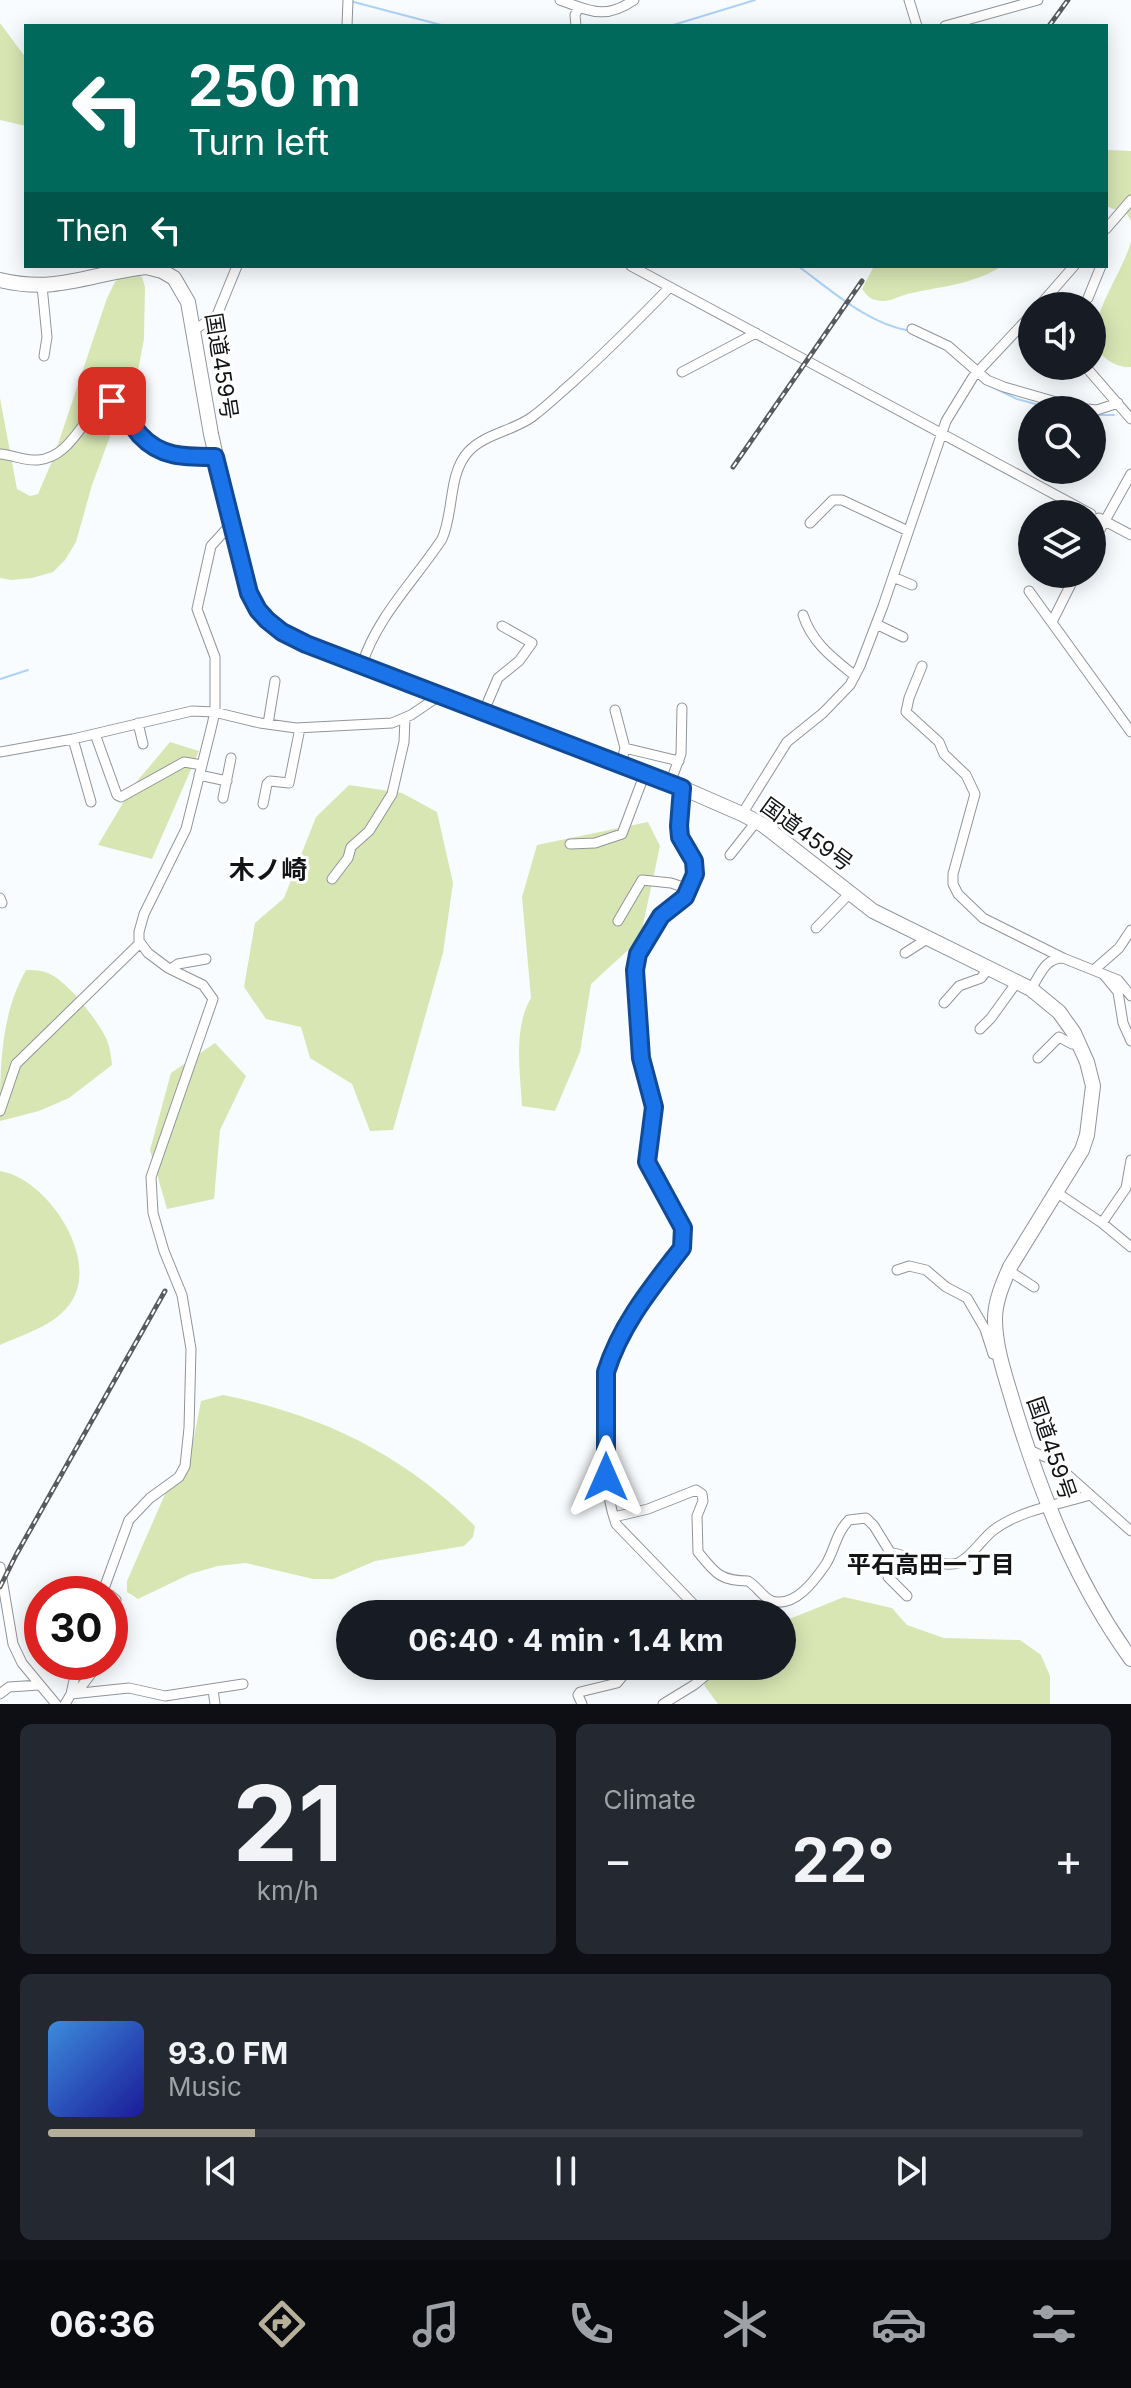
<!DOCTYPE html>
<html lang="en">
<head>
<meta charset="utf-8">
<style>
  :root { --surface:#171b24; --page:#242831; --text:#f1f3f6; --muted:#9ea1a6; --line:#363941; --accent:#b6b09b }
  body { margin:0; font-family:Inter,"Noto Sans JP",sans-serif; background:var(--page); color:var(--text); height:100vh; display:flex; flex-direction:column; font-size:30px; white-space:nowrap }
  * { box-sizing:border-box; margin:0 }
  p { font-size:26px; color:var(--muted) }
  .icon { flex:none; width:44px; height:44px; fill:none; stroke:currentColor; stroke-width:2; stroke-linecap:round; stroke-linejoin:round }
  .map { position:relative; height:1704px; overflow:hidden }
  .panel { display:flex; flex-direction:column; gap:20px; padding:20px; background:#0d0f14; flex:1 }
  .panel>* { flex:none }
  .banner { position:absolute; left:24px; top:24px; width:1084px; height:244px; border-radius:0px; box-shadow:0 4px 20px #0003; background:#00695c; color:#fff; overflow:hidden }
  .fabs { position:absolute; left:1018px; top:292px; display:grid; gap:16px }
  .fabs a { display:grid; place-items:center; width:88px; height:88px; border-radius:50%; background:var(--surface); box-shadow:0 4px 20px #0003; font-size:40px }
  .speed { position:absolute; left:24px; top:1576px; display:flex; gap:16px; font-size:40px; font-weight:700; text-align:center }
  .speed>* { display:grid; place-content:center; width:104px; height:104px; border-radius:50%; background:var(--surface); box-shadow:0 4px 20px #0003; line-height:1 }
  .speed .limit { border:12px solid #d22; background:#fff; color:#111 }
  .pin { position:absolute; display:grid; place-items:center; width:68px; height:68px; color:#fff; margin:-34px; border-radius:16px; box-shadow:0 4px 12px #0006 }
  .me { position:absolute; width:88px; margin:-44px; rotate:0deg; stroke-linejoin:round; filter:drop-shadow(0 0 6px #0008) }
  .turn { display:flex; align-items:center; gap:28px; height:168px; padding:0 32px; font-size:36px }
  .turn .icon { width:104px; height:104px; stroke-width:2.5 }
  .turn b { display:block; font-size:56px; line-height:68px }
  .then { display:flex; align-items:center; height:76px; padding:0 32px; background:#0003; gap:16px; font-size:30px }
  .big { font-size:60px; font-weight:700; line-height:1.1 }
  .panel .tile { flex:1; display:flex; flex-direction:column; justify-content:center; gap:12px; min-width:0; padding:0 28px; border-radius:12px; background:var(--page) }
  .panel .dial { align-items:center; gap:0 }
  .dial b { font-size:104px; line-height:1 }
  .song { display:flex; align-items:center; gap:24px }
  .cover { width:96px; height:96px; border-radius:12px; background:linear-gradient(135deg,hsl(210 70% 55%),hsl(240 70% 35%)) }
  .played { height:8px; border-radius:4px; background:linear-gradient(90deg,var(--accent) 20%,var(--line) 20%) }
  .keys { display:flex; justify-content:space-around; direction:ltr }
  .heat { display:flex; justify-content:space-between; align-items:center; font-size:44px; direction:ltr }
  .panel .tiles { flex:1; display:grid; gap:20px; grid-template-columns:1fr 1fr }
  .tile:last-child { grid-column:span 2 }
  .trip { position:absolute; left:336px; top:1600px; width:460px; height:80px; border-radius:40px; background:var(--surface); box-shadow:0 4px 20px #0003; font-weight:700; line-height:80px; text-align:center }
  .dock { display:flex; height:128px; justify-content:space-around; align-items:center; background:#090b0e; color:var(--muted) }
  .dock .icon { width:56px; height:56px }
  .dock .selected { color:var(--accent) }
  .dock b { font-size:36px; color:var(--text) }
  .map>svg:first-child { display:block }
</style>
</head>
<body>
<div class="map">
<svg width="1131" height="1704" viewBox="0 0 1131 1704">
  <rect width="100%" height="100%" fill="#f9fcfe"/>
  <path fill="#d8e6b4" d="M0 23 26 58V126L0 120Z
    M1106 150 1131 151V221L1127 214 1106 206Z
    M1131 241V367C1121 368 1110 363 1103 356 1077 330 1124 273 1131 241Z
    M874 266H1002C975 284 943 286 912 293 899 295 889 304 876 300 869 299 866 294 862 289Z
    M124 273H136L142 277 145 287 144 339 134 392 129 406 115 423 92 485 76 542 65 560 53 572 32 578 11 580 0 578V398L17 489 30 496 38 494 53 459 107 298 115 282Z
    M170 742 199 751 152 859 98 845 133 786Z
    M349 785 402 793 437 812 453 883 443 953 393 1130 370 1131 352 1084 310 1058 301 1027 266 1019 244 987 255 923 284 898 316 817Z
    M648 822 660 846 640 939 591 984 580 1052 555 1111 522 1106C520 1071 513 1028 531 998L522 897 537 845Z
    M26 970C34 970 42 970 50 974 68 982 99 1022 107 1040 110 1048 111 1056 112 1065L69 1098 39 1111 0 1121C0 1068 0 1016 26 970Z
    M215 1043 246 1076 220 1130 214 1199 167 1209 150 1150 171 1073Z
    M0 1171C45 1178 95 1251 75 1295 62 1324 26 1333 0 1345Z
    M223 1395C322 1415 403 1454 475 1526L473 1537 464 1546 375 1561 333 1579H313L246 1563 218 1566 190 1574 138 1599 127 1592V1581L169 1485 194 1437 201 1401Z
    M844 1597 892 1608 907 1625 944 1638 1020 1640 1041 1655 1050 1676V1704H718L704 1685 710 1666H782V1622Z"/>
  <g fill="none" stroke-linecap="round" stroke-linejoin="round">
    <path stroke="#acd2f7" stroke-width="2" d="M350 1 445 26
      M670 26 755 0
      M798 266C832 291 868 324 910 331
      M988 385 1017 399 1058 410
      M1092 415H1114
      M0 679 28 670"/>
    <defs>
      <path id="minor" d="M560 0C590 11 605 20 634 0
        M909 0 917 26
        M347 26 348 0
        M576 26 575 15 579 7
        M945 26 1038 0
        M1106 229 1131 200
        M631 266 1091 514
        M42 286 47 337 44 356
        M1088 298 1101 266
        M1039 306 1074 266
        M912 329 948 346 987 380 1004 387 1077 408 1097 410 1118 403
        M194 330 217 315 237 266
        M1085 366 1131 419
        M682 372 756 333
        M0 454C13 455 25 461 38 460 72 457 82 417 107 399 119 404 125 414 133 425 157 458 177 457 215 457
        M1099 518 1131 535
        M810 523 833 500H842L908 531
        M1092 544 1131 474
        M893 577 912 585
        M1029 591 1131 732
        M803 615C812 643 833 658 855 676
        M1052 622 1076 574
        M876 624 903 637
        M362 665C376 618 415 580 442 539 454 513 448 474 468 452 484 434 513 431 532 417 547 406 560 393 574 381 608 350 638 320 670 287
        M922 666 909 698 906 712 939 742 944 754 966 775 975 794 953 874V884L958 894 983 918 1063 958
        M615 710 625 748 621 764
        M483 713 498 678 519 661 532 643 502 626
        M138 723 143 744
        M268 724 275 681
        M95 734 117 795 121 797 184 762 202 765
        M73 739 91 802
        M625 748 679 761
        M0 752 73 739 192 711 214 712 260 723 296 728 392 723 411 715 439 696
        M199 775 227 781
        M670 783 681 754 682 708
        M682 788 679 826 680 837 697 868 695 874 685 897 661 916 638 954 635 970 641 1058 654 1107 647 1162 683 1228 682 1248C652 1287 621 1324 606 1372 607 1422 599 1476 616 1524L703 1614
        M223 798 231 758
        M263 804 267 784 270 781 289 783 300 728
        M742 814 787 742 823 713 850 685 860 666 883 606 946 421 973 377 1032 314
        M570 844 595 843 622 834 645 773
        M730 855 756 822
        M332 879 348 858 351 847 369 831 392 794 404 742 405 718
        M0 898 2 903
        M618 921 642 880 671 883 689 889
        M816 928 850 893
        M905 953 927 939
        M171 969 178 964 206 959
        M1095 969 1119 948 1131 930
        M1104 975 1118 992 1123 1023 1131 1041
        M1031 989C1040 975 1045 958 1063 958L1118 980 1131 996
        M944 1003 959 986 981 978 988 969
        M980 1029 991 1018 1017 982
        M1038 1058 1059 1037 1072 1044 1079 1043
        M0 1111 16 1064 140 943
        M1056 1192 1102 1223 1131 1247
        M1102 1223 1126 1188 1131 1160
        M897 1270 909 1266 926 1270 946 1287 967 1298 985 1329 993 1354H1001
        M1008 1270 1034 1287
        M1029 1453 1034 1452 1050 1459 1131 1531
        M614 1517 648 1509 696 1490 702 1494 703 1501 697 1516 698 1552C715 1573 720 1581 748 1581 757 1586 763 1598 772 1601 795 1608 815 1580 826 1564 835 1549 836 1533 849 1520L866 1518 874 1526 890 1552C905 1556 944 1568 958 1563 973 1556 982 1538 995 1529 1021 1510 1060 1504 1090 1495
        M890 1552 888 1577 907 1596
        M0 1567 13 1644 22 1663 56 1704
        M102 1594 129 1520 150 1498 179 1477 185 1466 189 1428 191 1349 182 1295 164 1251 153 1213 151 1177 213 999 203 985 168 968 148 953 139 941V932L144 914 186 829 211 729 215 712V657L197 609 211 546 232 523
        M110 1595 116 1600 112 1613 119 1620 110 1650
        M646 1666 662 1671 669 1666
        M213 1690 215 1704
        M0 1694 9 1687 39 1685
        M71 1694 129 1688 165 1696 243 1684
        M71 1694 81 1687 100 1662
        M65 1704 71 1694 78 1662
        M582 1704 578 1695 580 1692 617 1683 631 1666
        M663 1704 694 1685 717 1666"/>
      <path id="highway" d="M0 280C58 294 91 273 146 267L162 271 174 278 188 302 211 434 239 558 249 593 258 610 267 620 282 632 306 644 662 779 742 814 763 825 873 911 1031 989 1059 1012 1074 1033 1087 1062 1093 1086 1087 1135 1082 1150 1010 1267C1003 1283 995 1301 995 1319 995 1349 1007 1381 1015 1409 1042 1497 1076 1583 1131 1659"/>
    </defs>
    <use href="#minor" stroke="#90959b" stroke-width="11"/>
    <use href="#highway" stroke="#90959b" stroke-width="16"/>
    <use href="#minor" stroke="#fff" stroke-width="9"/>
    <use href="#highway" stroke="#fff" stroke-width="14"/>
    <defs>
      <path id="rail" d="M1049 26 1068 0
        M733 467 862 281
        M0 1587 16 1555 165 1291"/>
    </defs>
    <use href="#rail" stroke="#585a5c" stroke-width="5"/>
    <use href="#rail" stroke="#fff" stroke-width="2" stroke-dasharray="6" stroke-linecap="butt"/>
  </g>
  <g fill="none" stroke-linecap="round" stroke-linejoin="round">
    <defs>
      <path id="route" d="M112 401C124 411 130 423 140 435 161 458 186 457 215 457L249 593 258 610 267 620 282 632 306 644 682 788 679 826 680 837 694 861 695 874 685 897 661 916 638 954 635 970 641 1058 654 1107 647 1162 683 1228 682 1248C652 1287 621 1324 606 1372V1477"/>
    </defs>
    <use href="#route" stroke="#114b97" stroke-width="20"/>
    <use href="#route" stroke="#1a73e8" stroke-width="14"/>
  </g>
  <g text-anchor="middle" stroke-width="6" stroke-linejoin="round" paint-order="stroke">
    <g font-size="22" fill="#121416" stroke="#fff">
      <text transform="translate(222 366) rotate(81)" y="8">国道459号</text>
      <text transform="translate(807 834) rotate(36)" y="8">国道459号</text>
      <text transform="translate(1052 1448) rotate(71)" y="8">国道459号</text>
    </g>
    <g font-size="24" font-weight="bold" fill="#121416" stroke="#fff">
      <text x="931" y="1573">平石高田一丁目</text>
    </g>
    <g font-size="26" font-weight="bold" fill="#121416" stroke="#fff">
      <text x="268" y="879">木ノ崎</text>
    </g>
  </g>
</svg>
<div class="fabs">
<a><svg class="icon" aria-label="sound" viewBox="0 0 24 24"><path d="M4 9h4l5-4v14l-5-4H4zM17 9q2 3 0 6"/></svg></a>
<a><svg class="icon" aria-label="search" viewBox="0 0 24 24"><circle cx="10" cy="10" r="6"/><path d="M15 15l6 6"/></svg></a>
<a><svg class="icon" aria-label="layers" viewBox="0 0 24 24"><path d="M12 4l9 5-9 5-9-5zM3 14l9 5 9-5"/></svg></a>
</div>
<div class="speed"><div class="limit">30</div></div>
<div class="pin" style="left:112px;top:401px;background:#d93025"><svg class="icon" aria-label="arrive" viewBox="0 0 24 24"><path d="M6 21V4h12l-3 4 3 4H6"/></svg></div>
<svg class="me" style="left:606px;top:1477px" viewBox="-20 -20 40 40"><path d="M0-17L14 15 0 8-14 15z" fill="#1a73e8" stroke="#fff" stroke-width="4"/></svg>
<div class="trip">06:40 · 4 min · 1.4 km</div>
<div class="banner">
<div class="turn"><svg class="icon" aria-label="left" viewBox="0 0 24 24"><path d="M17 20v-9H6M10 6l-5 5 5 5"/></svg><div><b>250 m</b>Turn left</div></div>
<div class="then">Then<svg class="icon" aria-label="left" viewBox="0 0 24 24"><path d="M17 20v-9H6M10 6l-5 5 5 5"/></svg></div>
</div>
</div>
<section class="panel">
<div class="tiles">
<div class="tile dial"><b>21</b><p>km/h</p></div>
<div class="tile"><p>Climate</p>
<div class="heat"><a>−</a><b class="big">22°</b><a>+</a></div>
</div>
<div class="tile">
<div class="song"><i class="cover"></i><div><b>93.0 FM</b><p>Music</p></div></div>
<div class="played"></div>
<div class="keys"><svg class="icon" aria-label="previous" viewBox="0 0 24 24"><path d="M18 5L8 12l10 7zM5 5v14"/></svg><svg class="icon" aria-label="pause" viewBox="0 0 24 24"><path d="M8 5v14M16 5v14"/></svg><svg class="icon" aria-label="next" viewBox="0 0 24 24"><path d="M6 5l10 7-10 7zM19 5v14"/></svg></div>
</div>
</div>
</section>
<nav class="dock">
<b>06:36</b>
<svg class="icon selected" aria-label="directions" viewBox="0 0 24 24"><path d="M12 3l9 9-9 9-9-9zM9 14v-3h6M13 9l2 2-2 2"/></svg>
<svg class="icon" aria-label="music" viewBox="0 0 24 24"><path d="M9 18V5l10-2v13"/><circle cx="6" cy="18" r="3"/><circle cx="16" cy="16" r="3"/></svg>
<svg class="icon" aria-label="phone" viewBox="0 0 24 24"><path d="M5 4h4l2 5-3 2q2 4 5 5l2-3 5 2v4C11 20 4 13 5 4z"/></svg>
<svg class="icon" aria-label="climate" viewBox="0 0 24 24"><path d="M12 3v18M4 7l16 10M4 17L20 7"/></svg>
<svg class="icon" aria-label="car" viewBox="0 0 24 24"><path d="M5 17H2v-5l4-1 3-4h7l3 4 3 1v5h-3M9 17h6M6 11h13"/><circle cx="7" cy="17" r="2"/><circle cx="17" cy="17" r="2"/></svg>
<svg class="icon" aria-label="filters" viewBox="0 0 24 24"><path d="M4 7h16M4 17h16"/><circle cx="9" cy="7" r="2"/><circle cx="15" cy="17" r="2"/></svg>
</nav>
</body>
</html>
